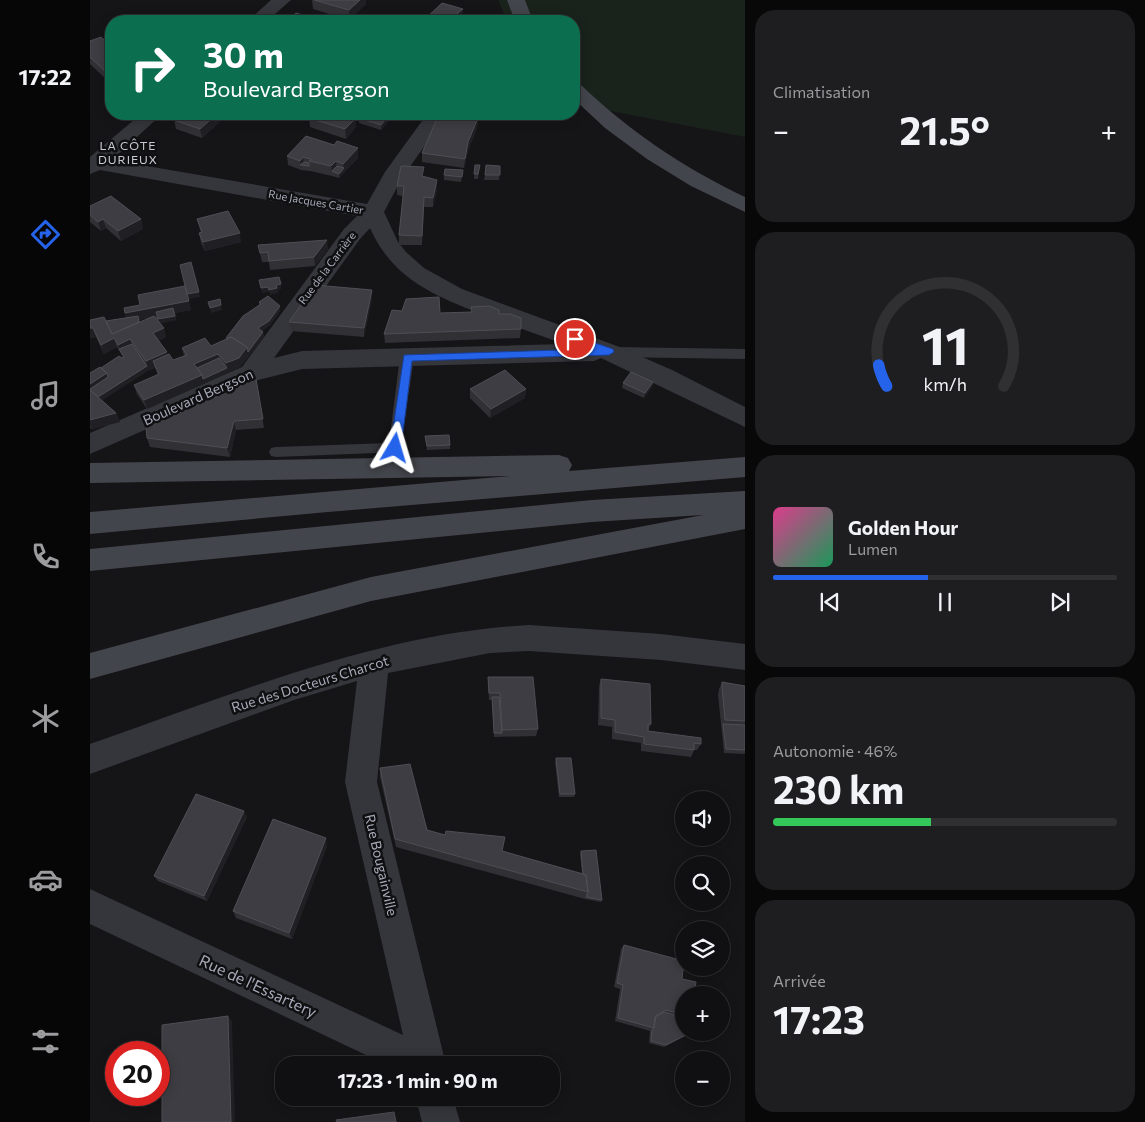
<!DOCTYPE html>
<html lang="fr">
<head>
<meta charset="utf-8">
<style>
  :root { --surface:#100f11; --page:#1e1d1f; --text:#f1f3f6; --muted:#9c9c9f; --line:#302f31; --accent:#2563eb }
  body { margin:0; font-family:Commissioner,sans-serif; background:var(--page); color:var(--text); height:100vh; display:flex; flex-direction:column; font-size:19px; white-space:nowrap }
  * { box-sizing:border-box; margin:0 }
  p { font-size:16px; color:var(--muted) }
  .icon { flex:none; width:28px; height:28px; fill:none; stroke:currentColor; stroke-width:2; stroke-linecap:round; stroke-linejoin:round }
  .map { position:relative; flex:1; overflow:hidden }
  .sheet { display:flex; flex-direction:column; gap:10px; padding:10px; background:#090809; width:400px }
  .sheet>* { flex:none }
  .top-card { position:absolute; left:15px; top:15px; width:475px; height:105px; border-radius:20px; box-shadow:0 2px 12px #0003,0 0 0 1px var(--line); background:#0b6e4f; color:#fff; overflow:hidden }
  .controls { position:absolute; left:585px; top:791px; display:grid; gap:10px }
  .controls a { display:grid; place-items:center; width:55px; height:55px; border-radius:50%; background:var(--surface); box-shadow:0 2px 12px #0003,0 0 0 1px var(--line); font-size:25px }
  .speed { position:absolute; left:15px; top:1041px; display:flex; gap:10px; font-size:25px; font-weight:700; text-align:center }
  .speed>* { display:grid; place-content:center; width:65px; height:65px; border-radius:50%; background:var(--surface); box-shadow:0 2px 12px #0003,0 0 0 1px var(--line); line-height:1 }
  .speed .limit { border:8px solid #d22; background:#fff; color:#111 }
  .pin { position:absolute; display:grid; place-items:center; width:42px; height:42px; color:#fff; margin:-21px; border:2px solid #fff; border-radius:50%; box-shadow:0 1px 5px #0007 }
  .me { position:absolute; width:55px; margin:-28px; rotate:7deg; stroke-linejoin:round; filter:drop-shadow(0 0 4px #0008) }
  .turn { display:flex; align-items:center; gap:18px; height:105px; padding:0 15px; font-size:22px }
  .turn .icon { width:65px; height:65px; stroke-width:2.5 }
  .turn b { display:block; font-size:35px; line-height:42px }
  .big { font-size:38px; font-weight:700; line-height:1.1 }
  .sheet .card { flex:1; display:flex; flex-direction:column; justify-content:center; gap:8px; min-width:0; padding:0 18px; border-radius:20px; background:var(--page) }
  .sheet .dial { align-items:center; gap:0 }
  .dial svg { height:130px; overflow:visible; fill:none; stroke:var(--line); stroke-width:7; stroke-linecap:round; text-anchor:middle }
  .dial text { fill:var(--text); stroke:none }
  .song { display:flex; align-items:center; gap:15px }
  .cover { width:60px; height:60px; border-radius:8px; background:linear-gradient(135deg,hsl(330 70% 55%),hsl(150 70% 35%)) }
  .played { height:5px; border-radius:2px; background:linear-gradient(90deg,var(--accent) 45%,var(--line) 45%) }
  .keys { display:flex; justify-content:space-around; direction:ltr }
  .heat { display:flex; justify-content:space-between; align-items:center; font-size:28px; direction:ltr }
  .charge { height:8px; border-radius:4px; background:linear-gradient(90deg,#34c759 46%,var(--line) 0) }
  .trip { position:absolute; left:185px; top:1056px; width:285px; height:50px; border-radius:20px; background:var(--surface); box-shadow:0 2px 12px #0003,0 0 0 1px var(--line); font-weight:700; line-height:50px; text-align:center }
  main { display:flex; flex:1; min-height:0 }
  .tabs { display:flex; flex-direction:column; width:90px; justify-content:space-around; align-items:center; background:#060607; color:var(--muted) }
  .tabs .icon { width:35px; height:35px }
  .tabs .selected { color:var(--accent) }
  .tabs b { font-size:22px; color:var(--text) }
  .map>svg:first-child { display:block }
</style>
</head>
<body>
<main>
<nav class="tabs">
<b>17:22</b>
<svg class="icon selected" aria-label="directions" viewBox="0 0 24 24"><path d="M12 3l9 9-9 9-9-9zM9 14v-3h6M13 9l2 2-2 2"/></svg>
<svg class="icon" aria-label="music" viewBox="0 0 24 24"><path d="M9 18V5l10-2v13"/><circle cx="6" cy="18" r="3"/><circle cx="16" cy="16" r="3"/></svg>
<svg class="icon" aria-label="phone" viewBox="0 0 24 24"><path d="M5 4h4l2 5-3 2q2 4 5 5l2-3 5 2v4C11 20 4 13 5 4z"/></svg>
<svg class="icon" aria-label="climate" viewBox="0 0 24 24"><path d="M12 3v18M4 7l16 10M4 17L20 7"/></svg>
<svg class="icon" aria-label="car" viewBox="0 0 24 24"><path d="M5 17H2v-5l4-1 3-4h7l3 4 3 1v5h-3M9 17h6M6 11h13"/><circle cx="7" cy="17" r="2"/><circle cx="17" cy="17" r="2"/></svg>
<svg class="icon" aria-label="filters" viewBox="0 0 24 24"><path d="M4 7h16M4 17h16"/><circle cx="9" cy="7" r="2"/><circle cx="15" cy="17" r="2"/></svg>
</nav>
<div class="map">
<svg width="655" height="1122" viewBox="0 0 655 1122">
  <rect width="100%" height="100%" fill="#151417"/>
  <path fill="#1a221c" d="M408 0H655V137L484 104V21H417Z"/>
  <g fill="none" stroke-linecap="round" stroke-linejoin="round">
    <path fill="#35363c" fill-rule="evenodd" d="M523 347 655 349V359L523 357 518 355 517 352 518 349Z
      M317 352 322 354 324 357 310 452 186 457 181 456 179 452 181 448 186 447 299 443 310 357 312 354Z"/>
    <path fill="#35363c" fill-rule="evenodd" d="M181 0H201L177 21H158Z
      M51 114H72L22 160 277 204 295 172 337 114H357L312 178 294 212 308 242 316 252 334 268 372 289 527 346 582 370 655 407V427L511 358 504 361 212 369 168 380 0 454V433L152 367 254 229 267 216 10 170 0 174V157ZM280 228C303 280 348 298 398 316 423 326 449 335 474 344L212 351 184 358 270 239Z
      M439 625 571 634 655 644V670L571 660 439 651 400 653 298 673 287 782 356 1065H297L0 924V889L313 1035 255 782 267 681 204 700 0 774V744C142 695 287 633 439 625Z
      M326 1098H363L370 1122H332Z"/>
    <path fill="#43454c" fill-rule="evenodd" d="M417 0H435L443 21H425Z
      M484 83 491 85C539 131 594 168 655 197V212L601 186 557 159 515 128 484 99Z
      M469 455 478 458 482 465 479 471 655 457V477L238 512 0 534V512L420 476 0 483V463Z
      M655 491V529L281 601 0 679V653L281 577 613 515 502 522 0 571V549L502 500Z"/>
  </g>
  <path fill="#313035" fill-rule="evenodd" d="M222 0H276V4L259 20 223 9Z
    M0 41 21 46V84L0 64Z
    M91 114H152V117L151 121 135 117 112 138 86 129 84 120Z
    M272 114H304L291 130 269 123V118Z
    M368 114V115L388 118 387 128 378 151 374 168 332 162V153Z
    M219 118 266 127 256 139 220 127Z
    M197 156 268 158 249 178 242 176 220 171 211 170 198 165Z
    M385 165H390L388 179H384Z
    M410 166 409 180H394L395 175Z
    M373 170 371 182 354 180V175Z
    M334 176 347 189 343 207H334L332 245H309V235L313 196 307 195V186Z
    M0 206 51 219 53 229 31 241 16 228 11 231 0 222Z
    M107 219 151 242 115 251 111 243 109 233H111Z
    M168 245 238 249 225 266 180 270 179 262H172Z
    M282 290V299L274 337 201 331 199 322Z
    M110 297 98 299 101 310 85 313 86 320 70 323 76 337 68 341 77 355 83 360 94 356 92 348 121 346 136 340V338L169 305V302L190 306V311L180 325 172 331 174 337 150 367 57 409 47 394 44 385 68 375 65 368 59 370 12 400 26 413 30 422 2 429 0 428V373L33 357 27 347 14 354 6 337 0 338V320L16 321 36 318 34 308ZM59 318 50 322 49 320Z
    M381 307 409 314 431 329 430 338 295 343 294 334 312 311 350 313 381 312Z
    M166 379 174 428 146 430 140 457 60 447 57 438Z
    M563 382 562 387 554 398 532 388 533 383Z
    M380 389H436L435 398 400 418 380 398Z
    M335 436 360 445V449L337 450Z
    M398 677 448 729 446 736 404 737 402 700H399L398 684Z
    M511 679 561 724 558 731 611 744 607 750H604L601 757 551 751V743L522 739V727L508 725 509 686Z
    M632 682 655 686V754L634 753 628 695 629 689Z
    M466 758 485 794 484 797H469L465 762Z
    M290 768 337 830 492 873 490 854 491 851 512 900 511 902 495 899 306 847 290 777Z
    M157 817 117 901 68 881 64 876Z
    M237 846 202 939 146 918 143 911Z
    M534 945 592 979 594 995V1032L596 1035 574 1047 559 1043 560 1031 525 1021 530 989 524 987 531 949Z"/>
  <path fill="#201f23" d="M270 0H276V4L259 20V10Z
    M373 9V13L364 21H358Z
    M127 114H134L135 117 112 138 110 129Z
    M150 114H152V117L151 121Z
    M300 114H304L291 130V125Z
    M266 118V127L256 139 255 129Z
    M388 118 387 128 378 151 374 168 375 159 378 142Z
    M268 148V158L249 178V174L254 168 253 164Z
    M213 157 214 166 210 165 211 170 210 161Z
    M246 161 247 171H242L241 166Z
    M347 180V189L343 207V198Z
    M13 219 16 228 11 231 8 222Z
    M51 219 53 229 31 241 28 231Z
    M150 233 151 242 115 251 113 242Z
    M237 240 238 249 225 266 224 257Z
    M191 284V289L188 290V293L180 295 179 290 186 285Z
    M178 287 179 292 172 293 171 288Z
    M282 290V299L274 337V328Z
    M109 292 110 297 98 299 97 294Z
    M99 301 101 310 85 313 86 320 69 324 68 319 84 313 38 322 35 313Z
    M131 305 132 310 121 313 120 308Z
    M190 306V311L180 325 169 333 168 328Z
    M0 328H3L6 337 0 338Z
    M74 328 76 337 65 342 63 333Z
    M173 332 174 337 150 367 114 384 113 379 137 368 136 363 157 347Z
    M24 338 27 347 14 354 11 345Z
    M40 339 43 348 29 349 31 354 28 345Z
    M77 352 79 361H63L65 368 59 370 8 403 6 398 57 366 56 361Z
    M128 354 130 363 108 372 104 364Z
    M17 373 20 382 0 393V384Z
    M112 375 114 384 57 409 54 400Z
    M563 382 562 387 554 398 555 393Z
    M436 389 435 398 400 418 401 409Z
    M26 413 30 422 2 429 0 425V420Z
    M144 421 146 430 140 457 137 448Z
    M154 811 157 817 117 901 114 896Z
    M236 838 237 846 202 939 199 933Z
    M138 1016 142 1021 145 1122H141Z"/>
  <path fill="#3d3d43" stroke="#4e4e55" d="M224 0H270L259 10Z
    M352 3 373 9 358 21H333Z
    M206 13 230 20 229 21H197Z
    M11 37 21 46V77L0 57V41Z
    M91 114H127L110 129 84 120Z
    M223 114H253L266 118 255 129 219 118Z
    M272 114H300L291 125 269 118Z
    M349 114H367L388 118 378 142 375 159 332 153Z
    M216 136 244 145 247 141 268 148 253 164 246 161 241 166 219 161 221 159 213 157 210 161 197 156Z
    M214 162 219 163V166L210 165Z
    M385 165H390L388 174H384Z
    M396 165 410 166V175H395Z
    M247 166 254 168 249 174 242 171Z
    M311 166 334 167 332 176 347 180 343 198 334 197 332 236 309 235 314 186H307Z
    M355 169 373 170 372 177 354 175Z
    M21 196 51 219 28 231 13 219 8 222 0 215V206Z
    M138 211 150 233 113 242 109 233 112 232 107 219Z
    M237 240 224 257 179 261 178 252 170 253 168 245Z
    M101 262 109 292 97 294 90 265Z
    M189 277 191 284 186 285 187 288 179 290 178 287 171 288 169 280Z
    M225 285 282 290 274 328 199 322Z
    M95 286 99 301 35 313 34 308 50 305 48 295Z
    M178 296 190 306 179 321 168 328 173 332 158 352 157 347 141 337 137 339 136 338 153 316 171 304 169 302Z
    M349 297 350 313 382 312 381 307 399 306 409 310V314H420L431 318V329L294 334 302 310 312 311 316 299Z
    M130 299 131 305 120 308 118 302Z
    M83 308 85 316 68 319 66 312Z
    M48 316 49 322 22 334 16 321Z
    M64 316 74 328 63 333 77 352 56 361 40 339 28 345 24 338 11 345 3 328H0V320L14 317 22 334Z
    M141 337 157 347 149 358 136 363 128 354 104 364 112 375 54 400 44 385 69 374 63 361 79 354 83 360 97 355 92 348 115 338 121 346Z
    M42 344 57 366 8 397 0 390V389L18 377 17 373 11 368 29 356 32 358 34 357 29 349Z
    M129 358 137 368 113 379 112 375 107 368Z
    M10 367 17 373 0 384V373Z
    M415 370 436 389 401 409 380 389Z
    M541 372 563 382 555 393 533 383Z
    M166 379 173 419 144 421 137 448 57 438 56 428Z
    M0 390 26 413 0 420Z
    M359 435 360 445 337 446 335 436Z
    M398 677H443L448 729 412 730 410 693H399Z
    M511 679 560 684 561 724H558V731L611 738V744L604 743V750L554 744V737L525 732V720L511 718Z
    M632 682 655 686V721L635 720 632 687Z
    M402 697H409L412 733H404Z
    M633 724 655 725V750L636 749Z
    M466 758H481L485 794H470Z
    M320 764 337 830 355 835 356 831 415 837 412 851 496 875 498 892 305 839 290 768Z
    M106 794 154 811 114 896 64 876Z
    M183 819 236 838 199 933 143 911Z
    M506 850 512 900 496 897 498 892 496 875 493 874 491 851Z
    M534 945 594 961 592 979 606 982 604 995H594V1015L576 1010 566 1016 564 1028 528 1018 533 985 527 983Z
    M574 1012 594 1018V1032H598V1034L576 1045 561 1041 562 1030 564 1028 565 1017Z
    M138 1016 141 1122H72V1025Z
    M304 1112 306 1122H247L246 1120Z"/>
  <path fill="#2563eb" stroke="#184099" d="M485 336 523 349 524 352 519 355 322 361 311 448 309 451H302L300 448 314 355 501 349 481 342V337Z"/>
  <g text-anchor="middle" stroke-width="5" stroke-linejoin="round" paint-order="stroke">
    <g font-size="11" fill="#a6aab8" stroke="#101012">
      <text transform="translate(226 202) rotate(10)" y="4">Rue Jacques Cartier</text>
      <text transform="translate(237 268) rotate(-53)" y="4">Rue de la Carrière</text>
    </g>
    <g font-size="12" letter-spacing="1" fill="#c7c9d3" stroke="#101012">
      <text x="38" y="150">LA CÔTE<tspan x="38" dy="14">DURIEUX</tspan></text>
    </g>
    <g font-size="14" fill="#a6aab8" stroke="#101012">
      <text transform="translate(108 397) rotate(-24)" y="5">Boulevard Bergson</text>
      <text transform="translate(220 684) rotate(-17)" y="5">Rue des Docteurs Charcot</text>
      <text transform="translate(291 865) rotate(77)" y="5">Rue Bougainville</text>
    </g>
    <g font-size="16" fill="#a6aab8" stroke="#101012">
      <text transform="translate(168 986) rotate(25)" y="6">Rue de l'Essartery</text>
    </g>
  </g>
</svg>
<div class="controls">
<a><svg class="icon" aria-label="sound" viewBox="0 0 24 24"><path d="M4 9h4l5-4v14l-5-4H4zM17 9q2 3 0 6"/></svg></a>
<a><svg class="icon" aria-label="search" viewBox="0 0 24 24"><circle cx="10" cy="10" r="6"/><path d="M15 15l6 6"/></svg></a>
<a><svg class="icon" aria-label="layers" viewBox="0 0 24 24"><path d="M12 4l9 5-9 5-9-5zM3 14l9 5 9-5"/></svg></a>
<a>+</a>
<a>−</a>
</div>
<div class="speed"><div class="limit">20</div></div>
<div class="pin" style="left:485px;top:339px;background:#d93025"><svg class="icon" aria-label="arrive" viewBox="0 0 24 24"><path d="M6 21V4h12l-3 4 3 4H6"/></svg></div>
<svg class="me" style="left:305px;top:448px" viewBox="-20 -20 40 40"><path d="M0-17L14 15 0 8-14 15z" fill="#2563eb" stroke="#fff" stroke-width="4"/></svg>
<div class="trip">17:23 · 1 min · 90 m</div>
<div class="top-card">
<div class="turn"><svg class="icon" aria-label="right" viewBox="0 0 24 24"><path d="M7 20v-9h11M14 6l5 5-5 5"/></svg><div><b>30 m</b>Boulevard Bergson</div></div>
</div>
</div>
<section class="sheet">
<div class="card"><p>Climatisation</p>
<div class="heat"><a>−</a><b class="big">21.5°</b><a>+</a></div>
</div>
<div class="card dial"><svg viewBox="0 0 100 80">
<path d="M14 69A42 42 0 1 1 86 69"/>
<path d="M14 69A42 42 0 0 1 9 56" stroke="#2563eb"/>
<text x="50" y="56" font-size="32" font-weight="700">11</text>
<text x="50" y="72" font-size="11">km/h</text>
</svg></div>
<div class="card">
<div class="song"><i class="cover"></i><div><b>Golden Hour</b><p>Lumen</p></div></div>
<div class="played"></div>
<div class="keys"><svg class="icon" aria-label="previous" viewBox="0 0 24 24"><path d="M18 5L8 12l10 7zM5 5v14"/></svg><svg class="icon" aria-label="pause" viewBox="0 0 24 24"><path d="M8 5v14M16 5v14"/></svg><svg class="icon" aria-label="next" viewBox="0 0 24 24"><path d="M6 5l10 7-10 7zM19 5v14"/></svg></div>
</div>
<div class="card"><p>Autonomie · 46%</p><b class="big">230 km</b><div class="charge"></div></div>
<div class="card"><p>Arrivée</p><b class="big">17:23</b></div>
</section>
</main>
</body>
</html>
